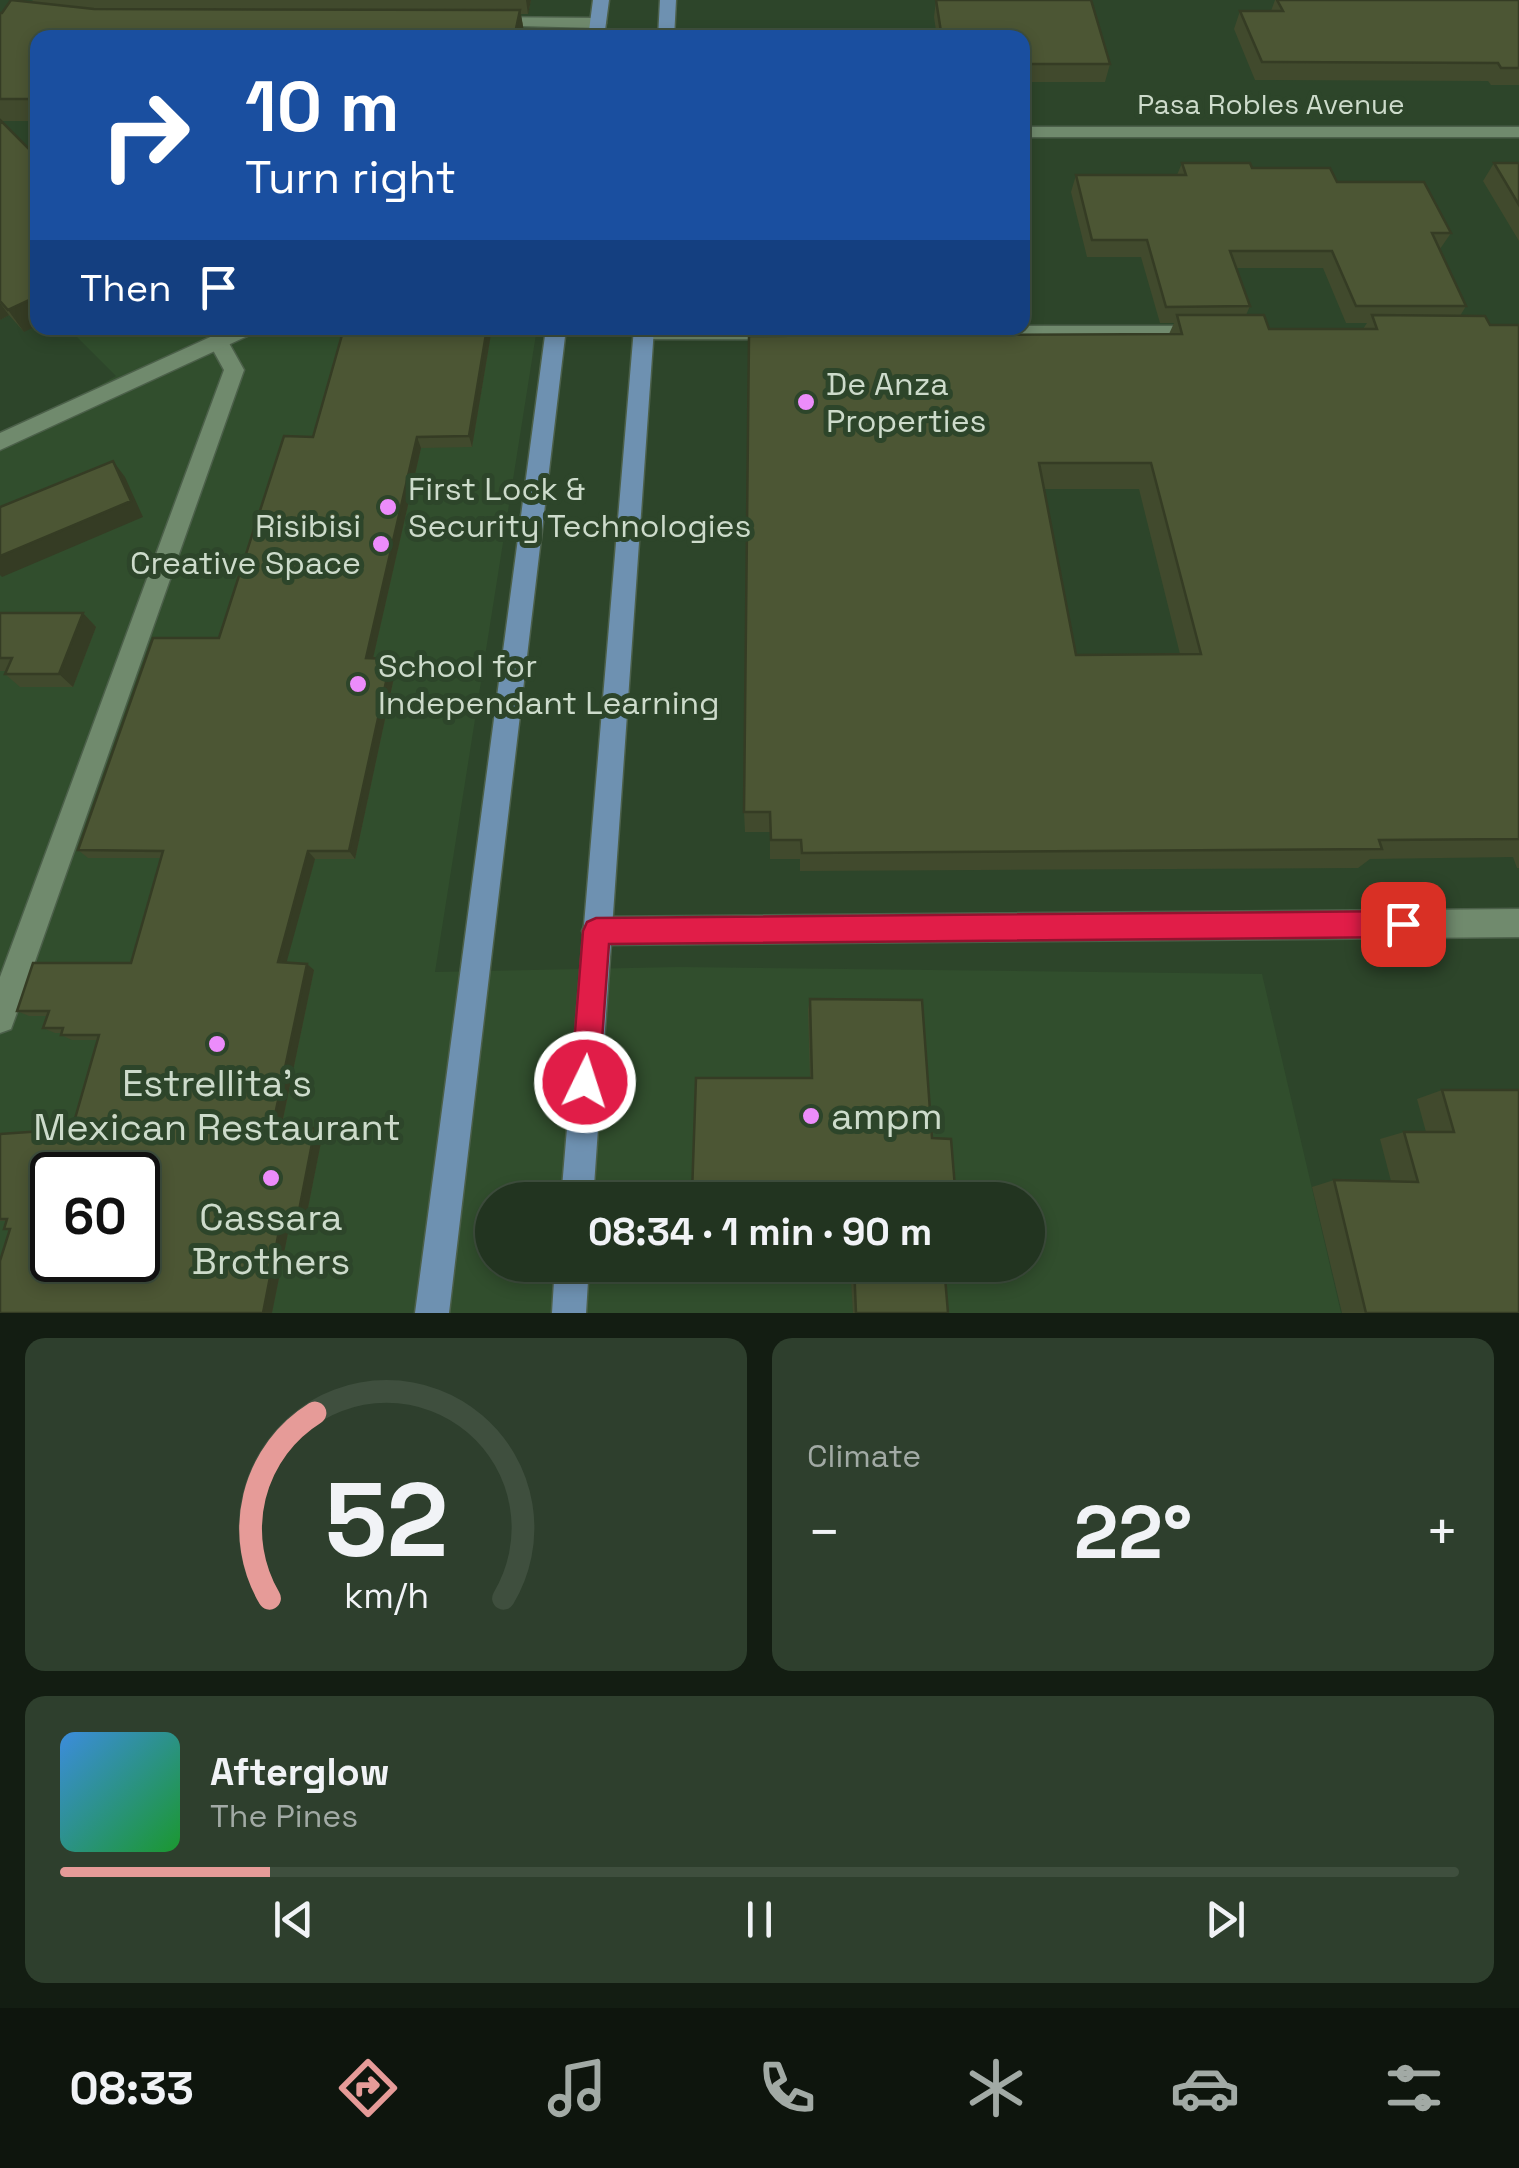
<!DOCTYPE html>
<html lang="en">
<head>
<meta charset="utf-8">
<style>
  :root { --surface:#223420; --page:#2e3f2d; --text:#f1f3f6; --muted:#a2aaa5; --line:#3f4f3e; --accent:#e69b98 }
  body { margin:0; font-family:"Space Grotesk",sans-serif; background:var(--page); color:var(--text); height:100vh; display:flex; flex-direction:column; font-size:38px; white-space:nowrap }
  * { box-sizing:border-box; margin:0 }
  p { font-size:32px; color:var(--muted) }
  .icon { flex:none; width:55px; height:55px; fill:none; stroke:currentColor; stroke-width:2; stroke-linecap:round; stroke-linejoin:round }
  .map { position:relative; height:1313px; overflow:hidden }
  .details { display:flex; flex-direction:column; gap:25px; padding:25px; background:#131d12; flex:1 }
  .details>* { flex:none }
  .banner { position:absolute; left:30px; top:30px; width:1000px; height:305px; border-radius:20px; box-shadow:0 5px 15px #0003,0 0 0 2px var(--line); background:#1a4fa0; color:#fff; overflow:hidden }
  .speed { position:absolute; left:30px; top:1152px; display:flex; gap:20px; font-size:50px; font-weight:700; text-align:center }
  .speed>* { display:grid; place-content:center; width:130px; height:130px; border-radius:50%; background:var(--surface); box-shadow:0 5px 15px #0003,0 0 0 2px var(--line); line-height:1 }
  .speed .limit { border:5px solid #111; border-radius:15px; background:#fff; color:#111 }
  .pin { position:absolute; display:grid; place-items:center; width:85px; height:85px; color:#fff; margin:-42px; border-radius:20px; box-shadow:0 5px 15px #0006 }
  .me { position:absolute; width:110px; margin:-55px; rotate:4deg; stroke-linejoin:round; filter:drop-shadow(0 0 8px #0008) }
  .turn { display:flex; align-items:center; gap:35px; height:210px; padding:0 50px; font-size:45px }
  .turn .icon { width:130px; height:130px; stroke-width:2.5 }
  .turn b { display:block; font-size:70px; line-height:85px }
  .then { display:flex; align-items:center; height:95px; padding:0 50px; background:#0003; gap:20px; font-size:38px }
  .big { font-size:75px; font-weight:700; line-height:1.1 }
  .details .tile { flex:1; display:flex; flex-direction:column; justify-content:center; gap:15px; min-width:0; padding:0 35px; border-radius:20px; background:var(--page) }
  .details .dial { align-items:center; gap:0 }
  .dial svg { height:260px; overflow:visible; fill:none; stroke:var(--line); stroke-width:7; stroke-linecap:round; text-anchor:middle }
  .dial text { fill:var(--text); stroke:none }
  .song { display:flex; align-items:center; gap:30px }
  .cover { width:120px; height:120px; border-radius:15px; background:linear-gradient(135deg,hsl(210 70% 55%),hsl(130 70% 35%)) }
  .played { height:10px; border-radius:5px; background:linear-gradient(90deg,var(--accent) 15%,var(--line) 15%) }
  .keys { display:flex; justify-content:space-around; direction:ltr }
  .heat { display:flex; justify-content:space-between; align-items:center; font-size:55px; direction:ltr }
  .details .tiles { flex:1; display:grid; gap:25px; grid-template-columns:1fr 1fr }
  .tile:last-child { grid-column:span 2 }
  .trip { position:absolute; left:475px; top:1182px; width:570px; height:100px; border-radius:50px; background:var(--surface); box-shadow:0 5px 15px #0003,0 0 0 2px var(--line); font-weight:700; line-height:100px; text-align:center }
  .tabs { display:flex; height:160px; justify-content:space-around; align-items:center; background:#0e150d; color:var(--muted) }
  .tabs .icon { width:70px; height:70px }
  .tabs .on { color:var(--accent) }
  .tabs b { font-size:45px; color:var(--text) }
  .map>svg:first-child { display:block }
</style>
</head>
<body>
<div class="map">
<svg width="1519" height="1313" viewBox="0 0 1519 1313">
  <rect width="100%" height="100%" fill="#2d452a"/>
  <path fill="#314e2d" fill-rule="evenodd" d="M68 328H537L435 972 679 967 1262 974 1341 1313H0V441L116 376ZM52 1175H138V1260H52ZM492 1200H1028V1265H492Z"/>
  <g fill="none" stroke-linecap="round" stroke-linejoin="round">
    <defs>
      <path id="service" d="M1022 326H1204L1214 333 1204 340 644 339 634 332 637 328Z
        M218 334 225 336 244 370 15 1018 11 1029 0 1033V977L224 370 208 341Z
        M1519 909V937L596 945 586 941 582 931 586 921 596 917Z"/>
      <path id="minor" d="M488 17 598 18 606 23 598 28 482 25V19Z
        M1022 127H1519V137H1022Z
        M230 328H257L254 333 0 450V433Z"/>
      <path id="primary" d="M593 0H609L604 38H588Z
        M660 0H676L674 38H658Z
        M546 328H566L449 1313H415Z
        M634 328H654L593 1200H561Z
        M555 1265H589L586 1313H552Z"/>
    </defs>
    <use href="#service" stroke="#4c604a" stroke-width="3"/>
    <use href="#minor" stroke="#4c604a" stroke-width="3"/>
    <use href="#primary" stroke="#4c604a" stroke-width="3"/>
    <use href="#service" fill="#708a6d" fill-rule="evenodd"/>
    <use href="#minor" fill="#708a6d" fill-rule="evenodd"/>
    <use href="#primary" fill="#6e91b1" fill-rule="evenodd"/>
  </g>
  <path fill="#414a2d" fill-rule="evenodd" d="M32 0H531L528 14H521L524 32 38 38V121H1L24 332 9 315 0 320V13H2L33 1Z
    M936 0 1110 64 1105 82H1022V38H937L934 17Z
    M1275 0H1519V85H1491L1488 81 1255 80 1234 29 1240 11H1271Z
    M1182 163 1252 168 1337 182 1451 233 1440 249 1466 306 1460 316 1490 325H1519V868H1517L1513 857 1370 859 1358 868 800 871V859H770V832H745L744 812 870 328H966L967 335 1169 334 1174 323H1160L1141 257H1087L1071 192 1076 175H1177ZM1236 268H1323L1346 323H1367L1363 329H1269L1246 315 1250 306ZM1044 489H1139L1180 654 1076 655Z
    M1494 163H1519V241L1483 181Z
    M492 328 472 447 421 448 373 658 396 668 355 859H315L286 963 307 964 314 970 281 1129 323 1132 304 1228H289L272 1313H0L10 1230 4 1229 7 1221H0V1134L72 1129 98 1040H72L61 1035V1033H55L43 1028 47 1016H29L17 1011 131 963 161 858H88L78 850 219 638 313 437Z
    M0 613H83L96 627 73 687H20L5 674 6 671H0Z
    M810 999 932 1138 956 1200 694 1199 692 1194 810 1078 808 1009Z
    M1442 1090 1519 1313H1342L1312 1187 1334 1180 1391 1181 1380 1139 1404 1132H1426L1417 1099Z
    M850 1265H944L948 1313H853Z"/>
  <path fill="#353c24" d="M526 0H531L528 14Z
    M520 10 524 32 523 38H514Z
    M38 296V325L24 332 8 310Z
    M0 303 9 315 0 320Z
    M487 328H492L472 447 469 436Z
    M417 437 421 448 371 667 366 658Z
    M113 461 125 477 143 517 2 577 0 575V556Z
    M83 613 96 627 73 687 59 674Z
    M391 659 396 668 355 859 349 851Z
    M308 851 315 859 285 968 278 962Z
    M307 964 314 970 280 1133 272 1129Z
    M315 1128 323 1132 304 1228 296 1226Z
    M280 1226 289 1228 272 1313H263Z"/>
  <path fill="#4c5634" stroke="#353c24" stroke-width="2.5" fill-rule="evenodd" d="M11 0 94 9 520 10 514 38H38V99H0V13H2Z
    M936 0H1091L1110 64H1022V38H942Z
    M1277 0H1519V68H1501L1498 63 1262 62 1240 11H1283Z
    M0 120 38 158V296L8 310 0 301Z
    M1182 163H1250L1252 168H1330L1337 182H1424L1451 233H1432L1466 306H1356L1332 251H1230L1250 306 1166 307 1147 240H1092L1076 175H1186Z
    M1494 163H1519V205Z
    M1177 315H1264L1269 329H1377L1372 315 1485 316 1490 325H1519V839L1379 840 1382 849 802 853 801 840H771L770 812H744L749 336 872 335V328H966L967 335 1182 334ZM1039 463H1151L1201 654 1076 655Z
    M344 328H487L469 436 417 437 366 658 391 659 349 851H308L278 962 307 964 272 1129 315 1128 296 1226H280L263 1313H0V1261L10 1229H4L7 1219H0V1134L72 1129 99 1035H61L63 1028H43L49 1011H17L33 963H131L163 851 78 850 153 638H219L284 436 313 437ZM52 1175H138V1260H52Z
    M113 461 131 501 0 556V507Z
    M0 613H83L59 674H5L12 658H0Z
    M810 999 922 1000 932 1138 951 1139 956 1200H814V1195L692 1194 696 1078H812Z
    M1442 1090H1519V1313H1366L1334 1180 1418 1182 1404 1132H1454Z
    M854 1265H944L948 1313H856Z"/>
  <path fill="#e11d48" stroke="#92132f" stroke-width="2.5" d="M1403 911 1412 915 1416 924 1412 933 1403 937 609 944 599 1082 595 1092 585 1096 575 1092 571 1082 583 931 587 922 596 918Z"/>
  <g fill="#ec8cfb" stroke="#2d452a" stroke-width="4">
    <circle cx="806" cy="402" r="10"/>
    <circle cx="388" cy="507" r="10"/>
    <circle cx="381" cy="544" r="10"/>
    <circle cx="358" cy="684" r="10"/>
    <circle cx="217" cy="1044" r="10"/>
    <circle cx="811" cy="1116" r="10"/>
    <circle cx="271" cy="1178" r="10"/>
  </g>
  <g text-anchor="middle" stroke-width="10" stroke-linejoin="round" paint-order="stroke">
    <g font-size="28" fill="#cddbcb" stroke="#2d452a">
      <text x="1271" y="114">Pasa Robles Avenue</text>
    </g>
    <g font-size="32" fill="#cddbcb" stroke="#2d452a" text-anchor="start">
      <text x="826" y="395">De Anza<tspan x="826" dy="37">Properties</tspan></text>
      <text x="408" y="500">First Lock &amp;<tspan x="408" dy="37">Security Technologies</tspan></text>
      <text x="361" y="537" text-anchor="end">Risibisi<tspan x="361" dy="37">Creative Space</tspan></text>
      <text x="378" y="677">School for<tspan x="378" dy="37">Independant Learning</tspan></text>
    </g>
    <g font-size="38" fill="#cddbcb" stroke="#2d452a">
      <text x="217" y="1096">Estrellita's<tspan x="217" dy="44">Mexican Restaurant</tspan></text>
      <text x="831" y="1129" text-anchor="start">ampm</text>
      <text x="271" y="1230">Cassara<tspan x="271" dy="44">Brothers</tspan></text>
    </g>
  </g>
</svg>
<div class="speed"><div class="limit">60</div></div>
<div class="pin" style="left:1403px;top:924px;background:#d93025"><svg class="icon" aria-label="arrive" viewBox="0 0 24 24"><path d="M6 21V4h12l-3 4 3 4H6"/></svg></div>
<svg class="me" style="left:585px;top:1082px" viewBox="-20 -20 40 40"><circle r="17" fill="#e11d48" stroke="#fff" stroke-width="3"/><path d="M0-11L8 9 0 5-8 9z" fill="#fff"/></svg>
<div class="trip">08:34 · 1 min · 90 m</div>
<div class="banner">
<div class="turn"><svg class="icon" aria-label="right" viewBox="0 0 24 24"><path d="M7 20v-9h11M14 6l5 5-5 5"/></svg><div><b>10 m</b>Turn right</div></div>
<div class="then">Then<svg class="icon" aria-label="arrive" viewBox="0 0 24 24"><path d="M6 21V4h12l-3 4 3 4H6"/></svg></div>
</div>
</div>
<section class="details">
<div class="tiles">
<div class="tile dial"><svg viewBox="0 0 100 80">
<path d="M14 69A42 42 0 1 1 86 69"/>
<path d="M14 69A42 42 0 0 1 28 12" stroke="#e69b98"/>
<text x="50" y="56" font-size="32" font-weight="700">52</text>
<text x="50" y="72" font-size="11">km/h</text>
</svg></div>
<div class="tile"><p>Climate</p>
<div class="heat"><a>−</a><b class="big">22°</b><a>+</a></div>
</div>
<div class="tile">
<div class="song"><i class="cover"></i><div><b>Afterglow</b><p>The Pines</p></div></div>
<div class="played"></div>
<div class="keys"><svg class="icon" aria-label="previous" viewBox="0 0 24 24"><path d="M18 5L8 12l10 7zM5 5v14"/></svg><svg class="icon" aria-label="pause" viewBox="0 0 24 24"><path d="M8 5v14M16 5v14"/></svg><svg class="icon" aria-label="next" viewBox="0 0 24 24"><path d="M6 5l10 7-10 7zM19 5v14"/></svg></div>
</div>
</div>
</section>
<nav class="tabs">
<b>08:33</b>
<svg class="icon on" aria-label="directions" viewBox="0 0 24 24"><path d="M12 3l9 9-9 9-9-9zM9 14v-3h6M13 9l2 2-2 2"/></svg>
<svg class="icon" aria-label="music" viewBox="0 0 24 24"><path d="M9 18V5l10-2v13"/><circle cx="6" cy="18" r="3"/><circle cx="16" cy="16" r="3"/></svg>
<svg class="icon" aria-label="phone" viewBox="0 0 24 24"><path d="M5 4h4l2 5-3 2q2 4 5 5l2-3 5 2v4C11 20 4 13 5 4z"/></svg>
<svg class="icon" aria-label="climate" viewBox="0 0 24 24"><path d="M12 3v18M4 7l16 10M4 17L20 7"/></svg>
<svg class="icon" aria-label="car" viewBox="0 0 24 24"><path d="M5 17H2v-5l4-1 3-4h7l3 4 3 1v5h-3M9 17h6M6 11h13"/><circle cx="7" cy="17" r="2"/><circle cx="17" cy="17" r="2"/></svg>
<svg class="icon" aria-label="filters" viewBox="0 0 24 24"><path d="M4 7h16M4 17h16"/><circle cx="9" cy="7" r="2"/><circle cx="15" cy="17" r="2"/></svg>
</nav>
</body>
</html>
